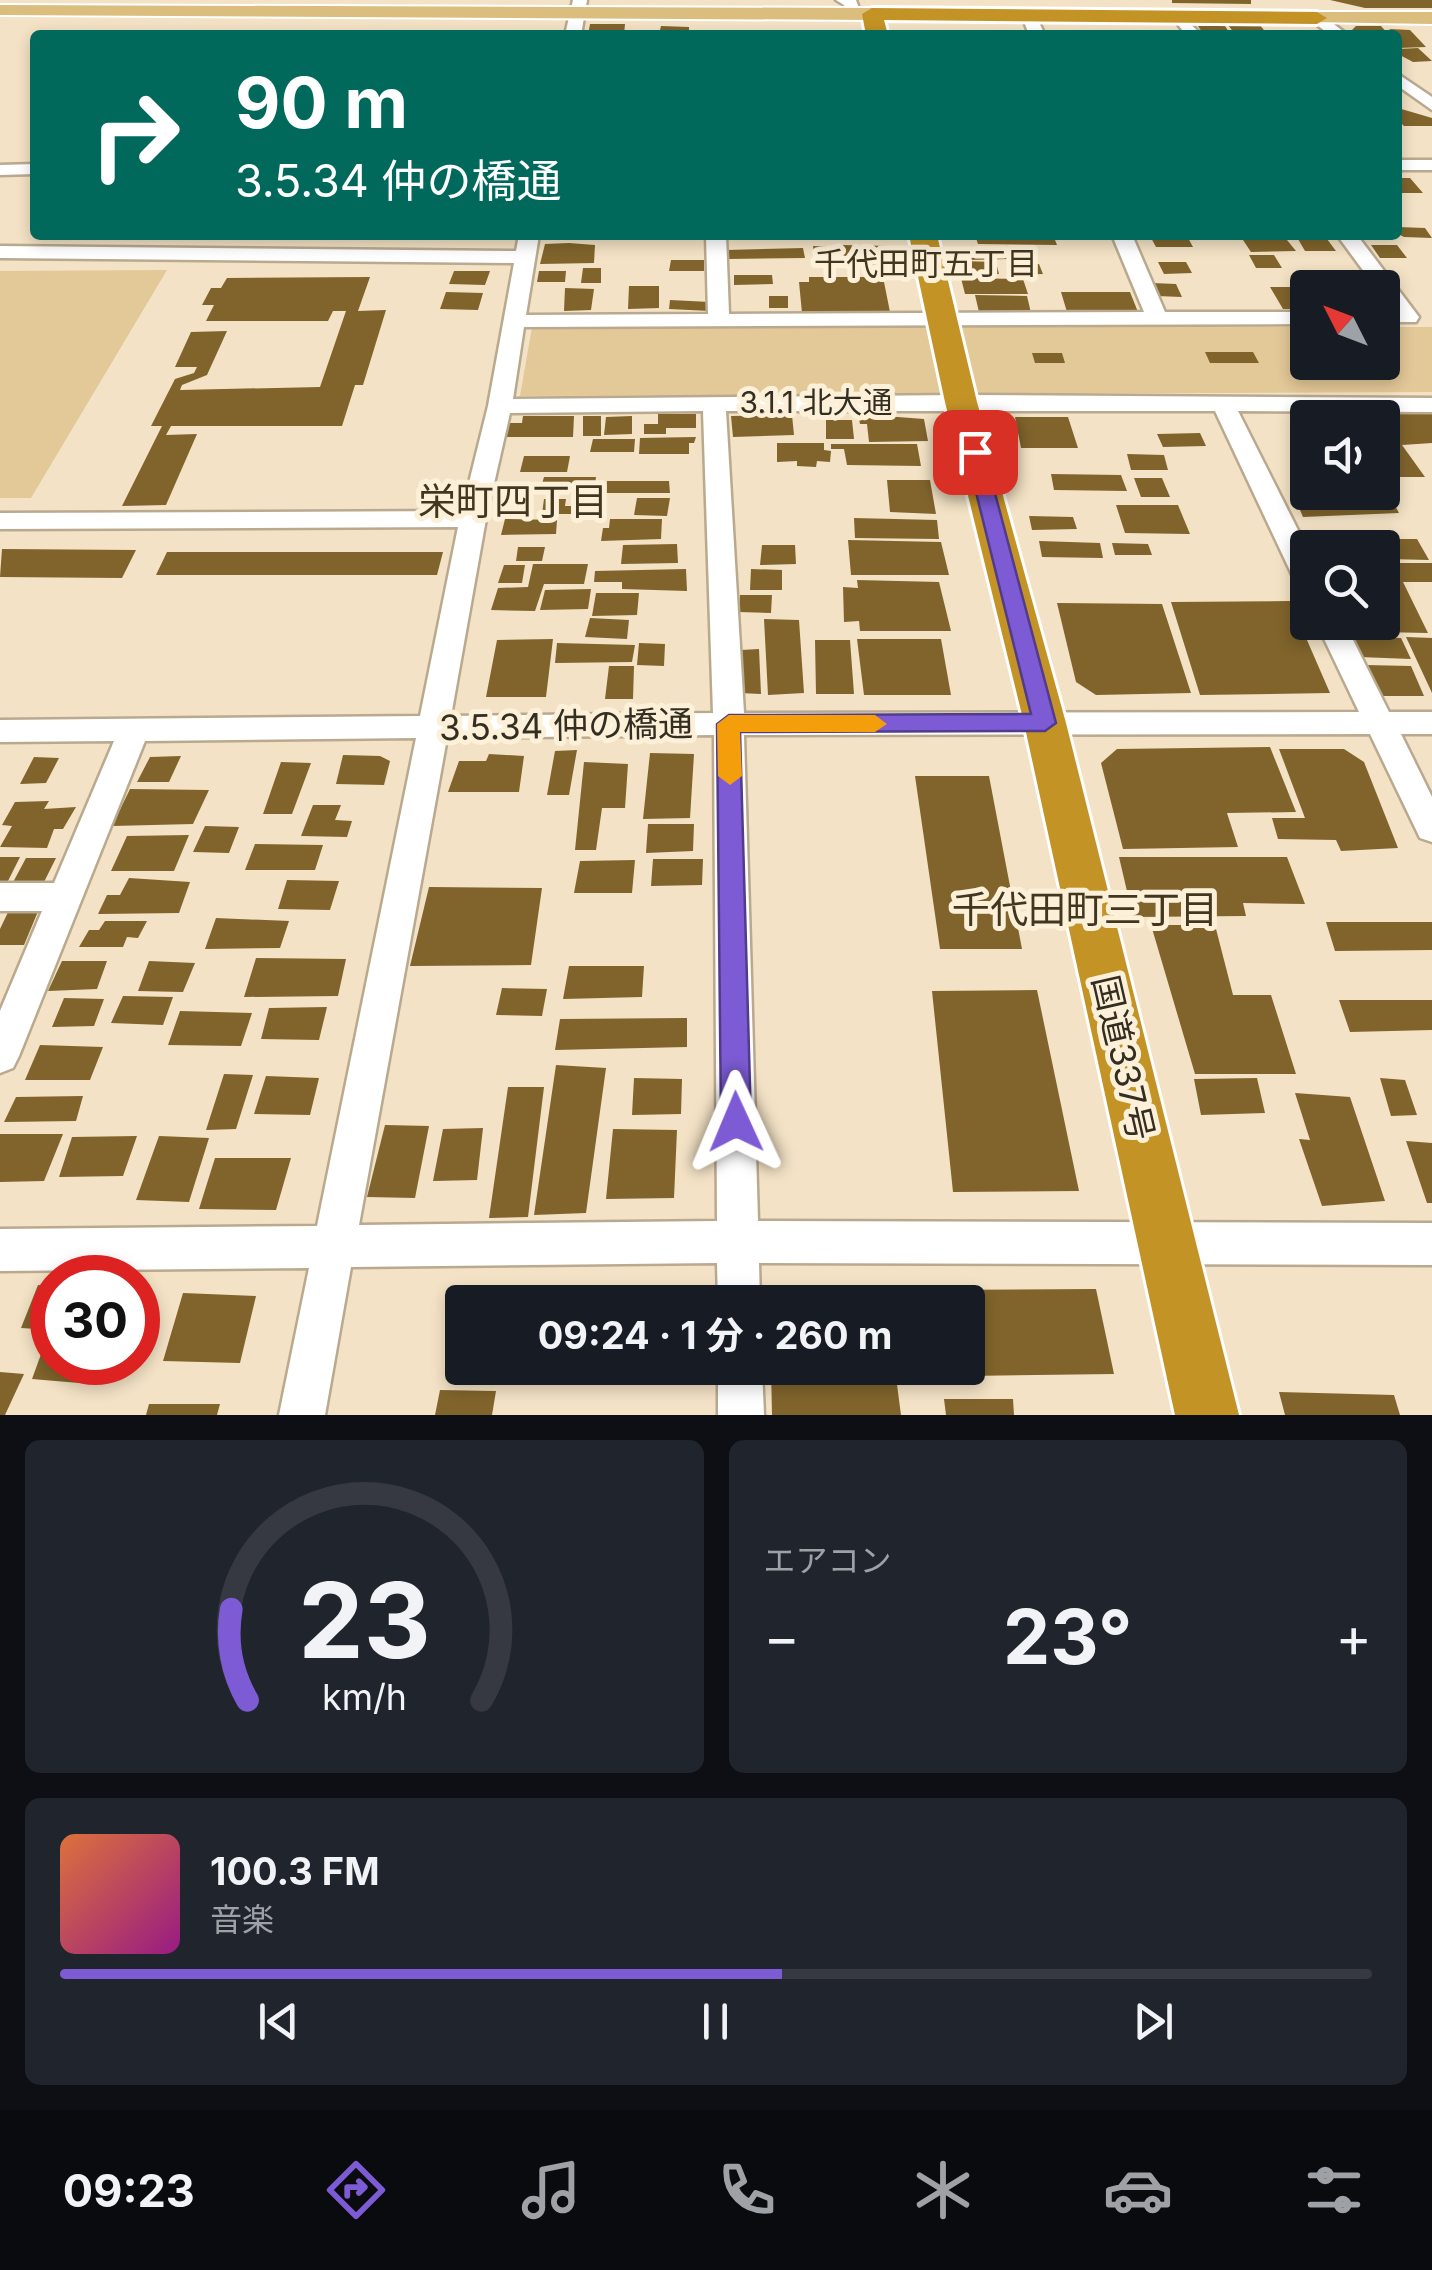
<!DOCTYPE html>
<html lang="ja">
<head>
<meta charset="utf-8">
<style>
  :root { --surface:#171b24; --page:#20242c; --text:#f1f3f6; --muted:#9ea1a6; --line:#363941; --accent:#7d5bd5 }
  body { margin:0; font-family:Inter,"Noto Sans JP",sans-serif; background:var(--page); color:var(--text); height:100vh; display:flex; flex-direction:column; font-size:38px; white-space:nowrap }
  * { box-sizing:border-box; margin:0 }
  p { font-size:32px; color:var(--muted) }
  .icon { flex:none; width:55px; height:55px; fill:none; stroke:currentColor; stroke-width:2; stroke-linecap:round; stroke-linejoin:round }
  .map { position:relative; height:1415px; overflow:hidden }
  .sheet { display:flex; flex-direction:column; gap:25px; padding:25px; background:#0d0f14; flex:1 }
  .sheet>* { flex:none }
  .guide { position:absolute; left:30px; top:30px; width:1372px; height:210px; border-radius:10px; box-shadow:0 5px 15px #0003; background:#00695c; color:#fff; overflow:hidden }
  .needle { width:65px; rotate:312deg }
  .controls { position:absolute; left:1290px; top:270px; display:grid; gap:20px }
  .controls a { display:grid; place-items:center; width:110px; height:110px; border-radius:10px; background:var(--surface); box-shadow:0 5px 15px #0003; font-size:50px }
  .speed { position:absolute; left:30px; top:1255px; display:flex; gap:20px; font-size:50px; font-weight:700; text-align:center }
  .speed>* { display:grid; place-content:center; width:130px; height:130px; border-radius:50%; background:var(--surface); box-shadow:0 5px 15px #0003; line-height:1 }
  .speed .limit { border:15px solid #d22; background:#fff; color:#111 }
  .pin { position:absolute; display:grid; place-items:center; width:85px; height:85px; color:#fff; margin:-42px; border-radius:20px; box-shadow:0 5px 15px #0006 }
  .me { position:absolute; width:110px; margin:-55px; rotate:359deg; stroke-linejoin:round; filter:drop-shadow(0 0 8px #0008) }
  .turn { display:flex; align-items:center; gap:35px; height:210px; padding:0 40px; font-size:45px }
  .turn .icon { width:130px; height:130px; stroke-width:2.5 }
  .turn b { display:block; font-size:70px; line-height:85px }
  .big { font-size:75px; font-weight:700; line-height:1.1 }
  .sheet .widget { flex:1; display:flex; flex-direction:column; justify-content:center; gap:15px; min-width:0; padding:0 35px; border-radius:15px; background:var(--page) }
  .sheet .dial { align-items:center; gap:0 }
  .dial svg { height:260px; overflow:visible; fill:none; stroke:var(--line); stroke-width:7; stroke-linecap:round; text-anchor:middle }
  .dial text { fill:var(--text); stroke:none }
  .song { display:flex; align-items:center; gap:30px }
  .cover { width:120px; height:120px; border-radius:15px; background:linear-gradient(135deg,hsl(20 70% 55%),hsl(310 70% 35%)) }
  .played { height:10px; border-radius:5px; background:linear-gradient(90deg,var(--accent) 55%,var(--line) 55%) }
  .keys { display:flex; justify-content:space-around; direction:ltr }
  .heat { display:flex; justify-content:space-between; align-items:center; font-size:55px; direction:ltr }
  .sheet .tiles { flex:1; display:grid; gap:25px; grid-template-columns:1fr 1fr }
  .widget:last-child { grid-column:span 2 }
  .trip { position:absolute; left:445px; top:1285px; width:540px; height:100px; border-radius:10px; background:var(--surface); box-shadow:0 5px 15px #0003; font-weight:700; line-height:100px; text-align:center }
  .dock { display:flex; height:160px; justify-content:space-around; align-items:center; background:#090b0e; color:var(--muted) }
  .dock .icon { width:70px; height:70px }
  .dock .selected { color:var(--accent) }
  .dock b { font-size:45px; color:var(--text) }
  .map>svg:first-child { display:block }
</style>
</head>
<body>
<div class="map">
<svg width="1432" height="1415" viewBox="0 0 1432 1415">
  <rect width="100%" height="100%" fill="#f3e2c5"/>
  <path fill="#e3c898" d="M167 270 31 498H0V271Z
    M532 327H1307L1308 362H1382L1383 327H1432V392L520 396Z"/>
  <path fill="#80642c" d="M1172 0H1251V4L1172 3Z
    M1330 0H1432V8H1365Z
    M590 24H625L624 35H588Z
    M1228 25H1260L1267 34H1235Z
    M661 26 689 27V35L659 34Z
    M1198 26H1225L1231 35H1204Z
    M1356 26H1381L1389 35H1359L1352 30Z
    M1389 29 1410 30 1426 47 1398 48V35Z
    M184 30 485 31 484 35H179Z
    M1418 48 1432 61 1413 62 1398 54V49Z
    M1398 108 1432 118V126H1404L1398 120Z
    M1398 178H1410L1423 193H1398Z
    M1398 227 1425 228 1432 238 1404 237 1398 234Z
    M975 235H1053L1057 245 978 244Z
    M1150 236H1187L1193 247H1156Z
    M1298 239H1327L1336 251H1305Z
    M1243 240H1287L1296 251 1251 252Z
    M569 243 595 245 594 263 540 264 545 244Z
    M842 245 890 246 892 259 844 258Z
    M1371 245H1397L1407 258H1380Z
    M813 246 829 247 837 259 815 260Z
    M803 248 805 258 727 259 726 250Z
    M964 249H1007L1009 259 967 260Z
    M1249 255H1274L1282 268H1256Z
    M671 260H704V271H669Z
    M960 261 996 262 999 274H964Z
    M862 262H886L888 273H864Z
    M1158 262H1186L1192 273 1164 274Z
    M1011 264H1039L1043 274 1014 275Z
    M583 268H601V283H581Z
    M454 271H490L485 285 449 284Z
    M539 271H566L565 282H537Z
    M1313 273H1340L1348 285H1321Z
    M734 275H772L773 284 734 285Z
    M370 277 358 311 386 310 363 385H355L342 426H171L166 435 197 434 166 505 122 506 162 426H151L175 379 194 373 197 367H175L191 332 227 331 207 375 182 385 180 390 320 387 346 311H333L328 321H206L214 305H202L211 288H221L227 278Z
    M809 277H883L890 312 802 313 799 282H809Z
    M961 278 1023 279 1028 294H965Z
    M1152 283 1176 284 1182 297 1157 296Z
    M629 286H659V308L628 309Z
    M1270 287H1308V309H1283Z
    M565 288 594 289 591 310 564 311Z
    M446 292 483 293 478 310 440 309Z
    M1061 292H1130L1138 312H1067Z
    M975 295 1027 296 1031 313 979 312Z
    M769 296H788V308H769Z
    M670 300 710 302V311L669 309Z
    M1205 352H1253L1259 363H1210Z
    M1032 353H1062L1065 363H1035Z
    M658 414H696V428H666V434H644V424H658Z
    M858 414 924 419 928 441 869 442 867 424H860Z
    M1340 414H1432V443L1402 445 1425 477H1382V418H1340Z
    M792 415 794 435 733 437 731 416Z
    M523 416H574L573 437H505L509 423H522Z
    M583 416H601V436H583Z
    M632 416V434L604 435 606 417Z
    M1015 417H1068L1078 448H1021Z
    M826 420H852L854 439H826Z
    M1200 433 1206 446 1163 447 1157 434Z
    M696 437 694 443H689V454H639L640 438Z
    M593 439H635L634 452H590Z
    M777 443H824V450L831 451 830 462 817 461 816 467 797 466V461L777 462Z
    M831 444H917L921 466 847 465 844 449H831Z
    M1127 454 1164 455 1168 470H1131Z
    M524 456H570L567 472H520Z
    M1051 474 1121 475 1127 491 1054 490Z
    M544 477H596L594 494H539Z
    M1134 478H1162L1170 497H1141Z
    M887 480H930L936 514 890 512Z
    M607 481H669L670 493H606Z
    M1294 496H1390L1399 513 1303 517Z
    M637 498H670L667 516 634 515Z
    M544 499H566L565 506H576L574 514H542Z
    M1116 505H1178L1190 534 1125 533Z
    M1029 516 1073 517 1077 529 1032 530Z
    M854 518 937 520 939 539 855 538Z
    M505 519 557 520 556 534 501 535Z
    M610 519H662L661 539 601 541 603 528H609Z
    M1379 539H1417L1429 560 1389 559Z
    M848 540 941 542 949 575H851Z
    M1039 541 1100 543 1103 558 1042 557Z
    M1112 543 1148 544 1152 555H1115Z
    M677 544 678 563 621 564 623 545Z
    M762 545H795L796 564 760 565Z
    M518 547H545L542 561H516Z
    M2 549 136 550 122 578 0 577Z
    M167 552H443L437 575H156Z
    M1382 563H1432V582H1403L1428 633 1379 632 1374 622H1382Z
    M533 564H588L584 584H544L535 611 491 610 498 588 528 587Z
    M504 565H525L522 583H498Z
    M686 569 687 591 622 589V582H594L595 571Z
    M751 569 782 570V590H750Z
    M857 580 939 582 951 631H860L859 621 844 622 843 587 858 588Z
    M591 589 588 609 540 610 545 590Z
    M596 593H639L637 615 592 616Z
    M740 595H772L771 613 739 612Z
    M1290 601 1330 693 1200 695 1171 602Z
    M1057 603 1162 604 1191 693 1096 695 1076 682Z
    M590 618 629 620 627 639 585 637Z
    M764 619 799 620 804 693 768 695Z
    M1352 636 1401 638 1411 659 1359 657Z
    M1406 637 1432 638V693Z
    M553 639 546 697H486L497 640Z
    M857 639H941L951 695H864Z
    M815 640H850L854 694H816Z
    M557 643 635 645 632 662 555 663Z
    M639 643 665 644 664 666 637 665Z
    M759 649 761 694 739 693 741 650Z
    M1365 665 1411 666 1424 696H1379Z
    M609 666H634L633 699H605Z
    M1270 747 1296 812 1227 813 1238 847 1123 849 1101 763 1117 749Z
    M1279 749H1344L1364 762 1398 848 1341 851 1336 840 1278 839 1272 818H1305Z
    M577 750 569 795H547L555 751Z
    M650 753 694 754 690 818 643 819Z
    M489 754 524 756 519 792H448L459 761H486Z
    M343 755 380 756 390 761 384 785 336 784Z
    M181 756 169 782H137L150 757Z
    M34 757 59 758 46 783 20 784Z
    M281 762 311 763 292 814H263Z
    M584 762 628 764 625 808H602L596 850H575Z
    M915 776H989L1022 949H940Z
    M130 789 209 790 193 824 112 826Z
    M49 801 44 809 76 807 63 829H54L47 848 0 847 12 826 2 825 15 802Z
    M313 805H341L335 820 352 821 347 837 301 836Z
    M648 824H694L693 851 646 853Z
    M205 826 239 827 229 853 193 852Z
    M189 835 174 871H111L127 836Z
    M255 844 323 845 315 870H245Z
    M0 857H20L6 885H0Z
    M1119 857H1287L1305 904 1243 903 1246 916 1133 917Z
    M26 858H56L43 884 11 886Z
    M653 859H703L702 885 651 886Z
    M635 860 632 893H574L580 861Z
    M129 878 190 882 179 913 98 914 107 895H120Z
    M287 880 339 881 330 910 278 909Z
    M429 887 542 888 531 965 410 966Z
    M10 908 39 909 24 945H0V929Z
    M216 918 289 921 280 948 205 949Z
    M105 921H147L138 938 127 937 123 947H79L89 930H99Z
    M1326 922H1432V950L1335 951Z
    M1151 925H1215L1233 995H1271L1296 1074H1195Z
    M256 958 346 959 338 996 244 997Z
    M62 961H107L97 989 48 991Z
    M149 961 195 963 183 992 138 991Z
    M569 966H644L642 997 563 999Z
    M502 988 547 989 542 1016 496 1015Z
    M1037 990 1079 1191 953 1192 932 991Z
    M123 996 173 997 163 1025 111 1023Z
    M64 998 104 999 94 1026 52 1027Z
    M1339 1000H1432V1030L1350 1032Z
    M327 1007 319 1040 261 1039 269 1008Z
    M180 1011 252 1013 241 1046 168 1045Z
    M687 1018V1047L555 1050 560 1019Z
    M40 1045 103 1047 90 1080H25Z
    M556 1065 606 1068 586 1213 534 1215Z
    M224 1074 253 1075 236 1129 206 1130Z
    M266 1076 319 1078 310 1115 254 1114Z
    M634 1078 682 1079 681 1114 632 1115Z
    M1257 1078 1265 1113 1201 1115 1194 1079Z
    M1380 1078 1405 1080 1417 1115 1391 1116Z
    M508 1087H544L528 1217 489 1218Z
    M1295 1093 1350 1097 1385 1201 1322 1206 1299 1139 1310 1140Z
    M83 1096 76 1121 4 1122 16 1097Z
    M385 1125 429 1126 415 1198 367 1197Z
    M483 1128 477 1180 433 1181 443 1129Z
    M613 1129 677 1130 674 1198 606 1199Z
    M0 1134H63L44 1181 0 1182Z
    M137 1136 123 1176 59 1177 72 1137Z
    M159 1136 209 1138 189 1202 136 1200Z
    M1406 1141 1432 1143V1203H1427Z
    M215 1158H291L276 1210 199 1209Z
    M38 1285 52 1286V1311H48L37 1329 21 1328Z
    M1096 1289 1114 1374 896 1377 901 1415H772L771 1368H968V1302H769V1291Z
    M183 1293 256 1296 240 1363 163 1361Z
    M52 1324V1362H87L79 1383 32 1379Z
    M0 1372 24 1374 5 1415H0Z
    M440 1390 496 1391 492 1415H435Z
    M1279 1392 1394 1395 1400 1415H1285Z
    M944 1399H1013L1014 1415H946Z
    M149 1404H220L217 1415H146Z"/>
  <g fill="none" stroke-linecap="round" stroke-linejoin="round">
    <defs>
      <path id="minor" d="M573 0H587L581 35H565Z
        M836 0H856L861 14 849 17 844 5Z
        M1029 12 1036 16 1045 35H1029L1022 16Z
        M1180 14 1202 35H1186L1173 18Z
        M1312 15H1322L1348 35H1330L1312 21Z
        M1398 74 1432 97V110L1398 86Z
        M1398 160H1432V170H1398Z
        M35 164V174L0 175V165Z
        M519 235H539L526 315 708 314 706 235H726L729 314 1144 312 1112 235H1132L1165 312H1308V324L524 327 513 399 961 395 1432 398V412L1238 411 1308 550V588L1298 585 1294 579 1215 411H726L744 713 1359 712 1316 622H1344L1389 712H1432V734H1401L1432 797V842L1420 838 1370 734 744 735 758 1221 1432 1223V1265L759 1263 760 1302H718L717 1263 351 1267 325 1415H279L309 1268 0 1271V1229L317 1226 416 738 145 741 19 1056 13 1068 0 1073V1011L42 911H0V883H54L114 741 0 742V720L420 716 458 527 0 529V513L462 511 488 406 514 263 0 258V246L516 251ZM703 411 713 713 451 716 486 519 510 413ZM714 735 717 1221 359 1225 447 738Z
        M1337 235H1357L1419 317 1416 322H1400L1382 297V288H1376Z
        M718 1368H762L764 1415H718Z"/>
      <path id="major" d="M0 5 872 8 881 14 872 20 0 15Z
        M1317 12H1432V24L1310 22 1308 18Z"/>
      <path id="highway" d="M872 8 1317 12 1327 18 1317 24 884 20 888 35H866L862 14Z
        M909 235H937L977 402 1066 723 1239 1415H1175L1024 723 945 402Z"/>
    </defs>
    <use href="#minor" stroke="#b9a98e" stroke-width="5"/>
    <use href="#major" stroke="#fff" stroke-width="4"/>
    <use href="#highway" stroke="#fff" stroke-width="6"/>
    <use href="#minor" fill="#fff" fill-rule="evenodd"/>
    <use href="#major" fill="#dbbe7d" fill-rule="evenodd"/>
    <use href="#highway" fill="#c39326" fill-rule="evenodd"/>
  </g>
  <path fill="#7d5bd5" stroke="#513b8a" stroke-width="2.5" d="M975 446 984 452 1056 723 1045 731 740 732 751 1122 747 1132 736 1136 725 1132 721 1122 717 724 729 715 1031 714 966 452Z"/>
  <path fill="#f59e0b" d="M729 715H875L887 724 875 732H740L742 776 730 785 718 776 717 724Z"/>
  <g text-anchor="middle" stroke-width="10" stroke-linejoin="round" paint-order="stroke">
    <g font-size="30" fill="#342e22" stroke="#fdf0d9">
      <text x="816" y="413">3.1.1 北大通</text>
    </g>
    <g font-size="32" fill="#43361e" stroke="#fdf0d9">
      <text x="926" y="275">千代田町五丁目</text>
    </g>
    <g font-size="35" fill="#342e22" stroke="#fdf0d9">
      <text transform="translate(566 726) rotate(-1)" y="12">3.5.34 仲の橋通</text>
      <text transform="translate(1123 1058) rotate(77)" y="12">国道337号</text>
    </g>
    <g font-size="38" fill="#43361e" stroke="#fdf0d9">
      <text x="513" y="515">栄町四丁目</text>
      <text x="1085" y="923">千代田町三丁目</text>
    </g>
  </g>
</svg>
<div class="controls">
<a><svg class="needle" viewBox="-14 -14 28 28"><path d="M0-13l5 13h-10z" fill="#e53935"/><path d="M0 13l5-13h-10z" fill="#9ea1a6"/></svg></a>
<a><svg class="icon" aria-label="sound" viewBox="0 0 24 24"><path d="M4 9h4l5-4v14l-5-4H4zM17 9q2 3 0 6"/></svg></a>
<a><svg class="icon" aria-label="search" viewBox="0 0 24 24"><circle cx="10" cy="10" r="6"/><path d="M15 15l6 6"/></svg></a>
</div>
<div class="speed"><div class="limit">30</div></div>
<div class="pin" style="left:975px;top:452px;background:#d93025"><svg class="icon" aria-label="arrive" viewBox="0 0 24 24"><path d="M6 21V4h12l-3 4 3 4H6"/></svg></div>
<svg class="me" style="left:736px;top:1122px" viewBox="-20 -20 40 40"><path d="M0-17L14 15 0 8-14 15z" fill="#7d5bd5" stroke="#fff" stroke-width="4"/></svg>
<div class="trip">09:24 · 1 分 · 260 m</div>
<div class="guide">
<div class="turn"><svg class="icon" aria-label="right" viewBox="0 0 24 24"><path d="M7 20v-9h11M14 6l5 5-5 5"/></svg><div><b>90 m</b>3.5.34 仲の橋通</div></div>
</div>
</div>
<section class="sheet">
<div class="tiles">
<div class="widget dial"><svg viewBox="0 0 100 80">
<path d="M14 69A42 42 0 1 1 86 69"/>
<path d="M14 69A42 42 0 0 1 9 41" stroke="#7d5bd5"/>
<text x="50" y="56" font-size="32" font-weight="700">23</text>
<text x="50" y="72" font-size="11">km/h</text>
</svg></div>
<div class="widget"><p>エアコン</p>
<div class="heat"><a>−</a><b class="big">23°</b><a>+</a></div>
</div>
<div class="widget">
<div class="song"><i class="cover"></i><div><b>100.3 FM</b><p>音楽</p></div></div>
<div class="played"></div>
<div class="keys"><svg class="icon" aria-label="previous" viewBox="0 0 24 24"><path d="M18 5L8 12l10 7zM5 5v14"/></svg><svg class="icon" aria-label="pause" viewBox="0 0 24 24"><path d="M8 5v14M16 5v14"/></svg><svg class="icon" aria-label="next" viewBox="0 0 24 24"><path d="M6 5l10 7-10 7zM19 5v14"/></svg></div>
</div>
</div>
</section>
<nav class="dock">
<b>09:23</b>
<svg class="icon selected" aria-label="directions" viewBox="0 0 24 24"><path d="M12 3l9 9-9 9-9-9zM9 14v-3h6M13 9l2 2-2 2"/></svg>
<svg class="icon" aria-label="music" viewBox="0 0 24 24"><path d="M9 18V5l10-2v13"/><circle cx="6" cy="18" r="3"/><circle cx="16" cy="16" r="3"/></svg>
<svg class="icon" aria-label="phone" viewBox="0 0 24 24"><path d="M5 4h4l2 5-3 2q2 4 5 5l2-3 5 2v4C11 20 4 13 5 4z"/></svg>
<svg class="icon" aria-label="climate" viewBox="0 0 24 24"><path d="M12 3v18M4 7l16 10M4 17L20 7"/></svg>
<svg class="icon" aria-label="car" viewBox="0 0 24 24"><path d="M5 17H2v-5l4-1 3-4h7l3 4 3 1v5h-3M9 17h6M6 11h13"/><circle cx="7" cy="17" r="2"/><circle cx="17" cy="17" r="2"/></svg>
<svg class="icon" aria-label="filters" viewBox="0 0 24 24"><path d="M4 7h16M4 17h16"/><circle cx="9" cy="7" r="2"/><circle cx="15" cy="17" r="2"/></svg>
</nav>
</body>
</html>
